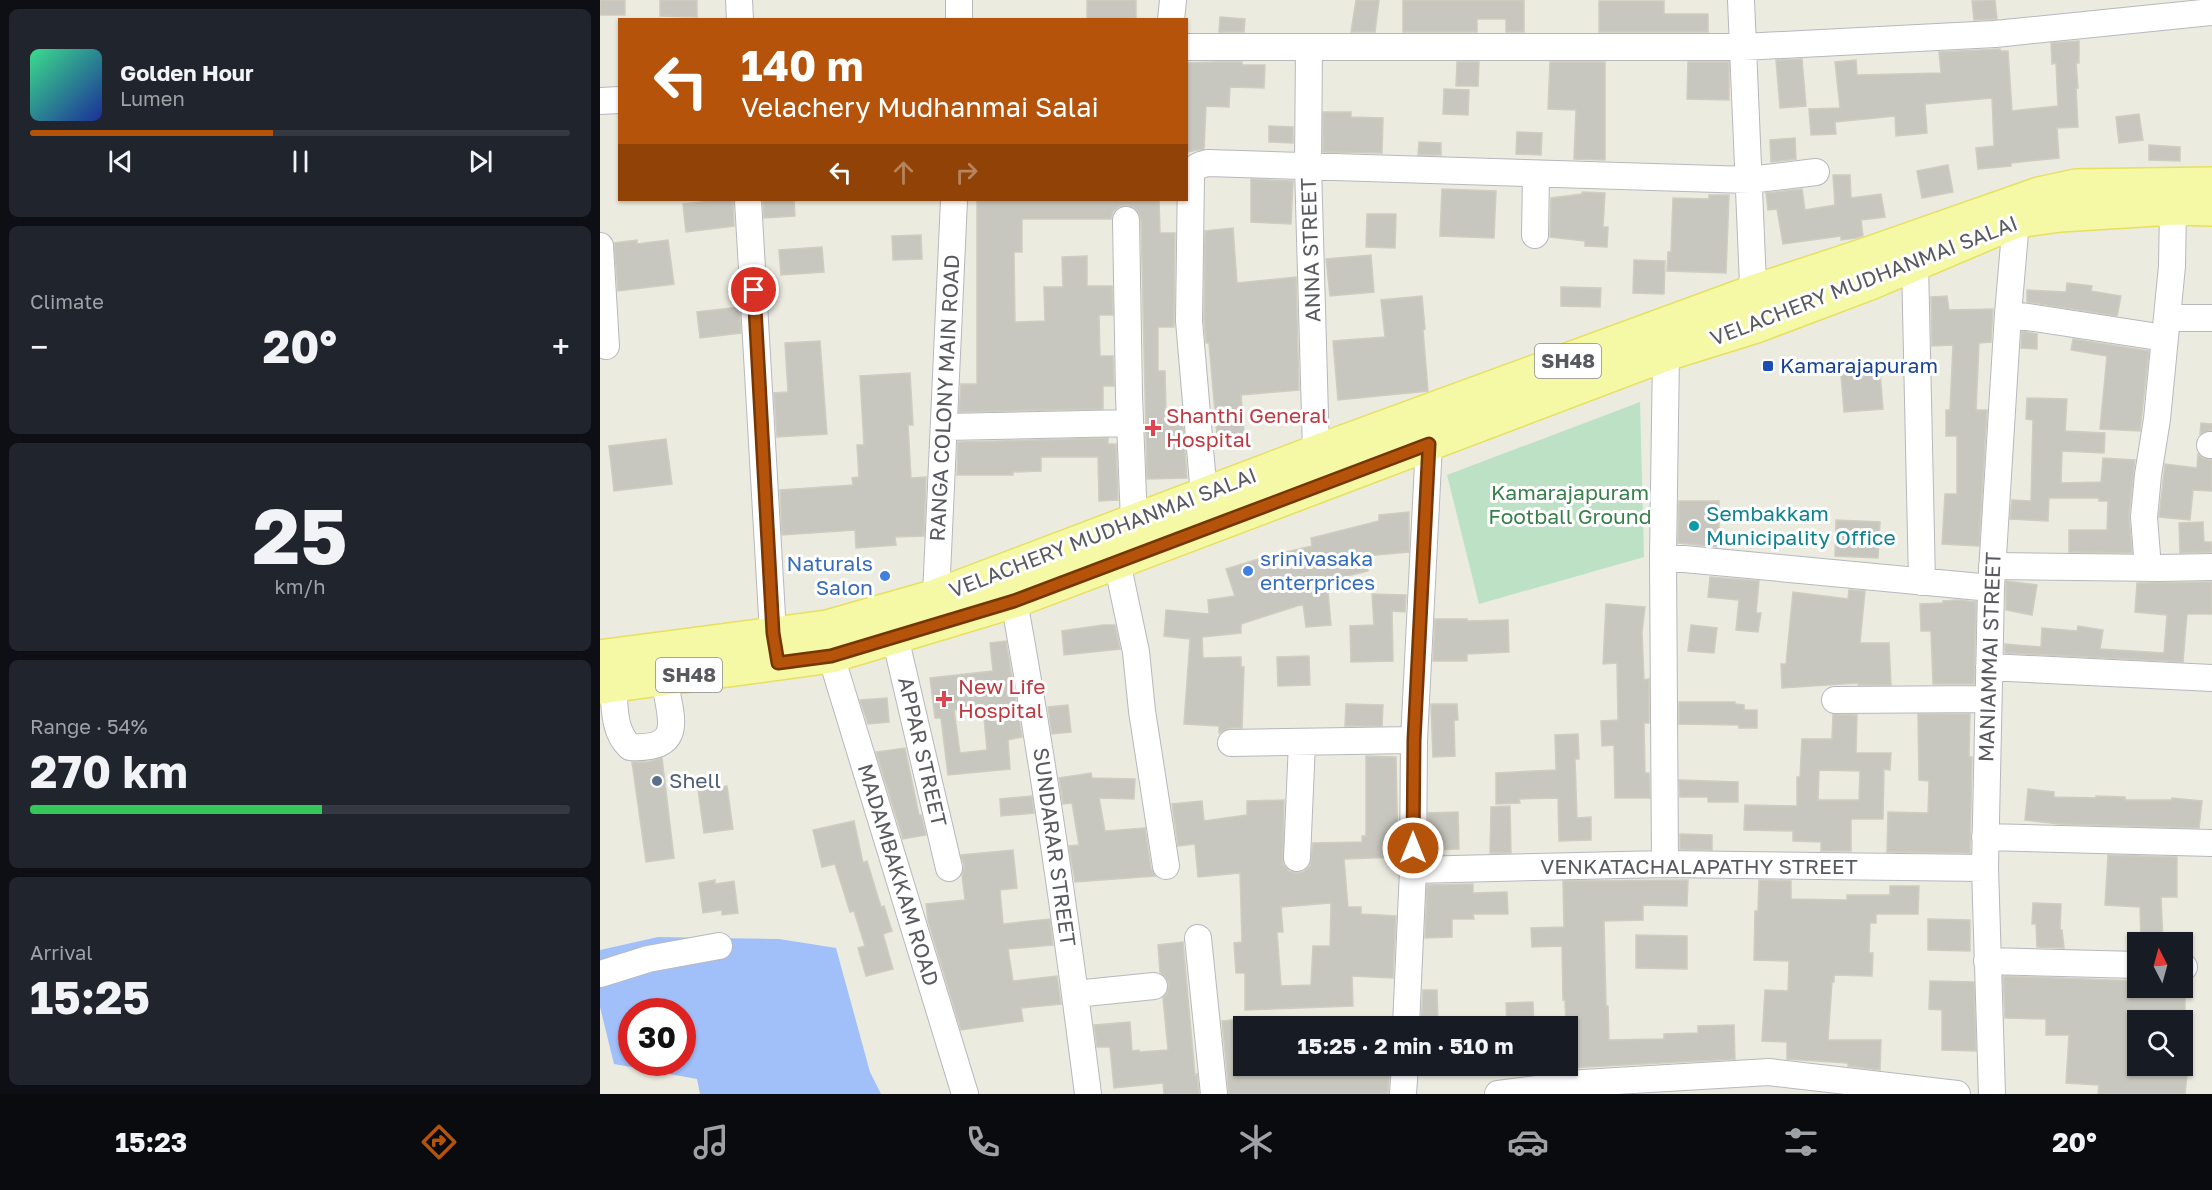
<!DOCTYPE html>
<html lang="en">
<head>
<meta charset="utf-8">
<style>
  :root { --surface:#171b24; --page:#20242c; --text:#f1f3f6; --muted:#9ea1a6; --line:#363941; --accent:#b45309 }
  body { margin:0; font-family:"Golos Text",sans-serif; background:var(--page); color:var(--text); height:100vh; display:flex; flex-direction:column; font-size:22px; white-space:nowrap }
  * { box-sizing:border-box; margin:0 }
  p { font-size:20px; color:var(--muted) }
  .icon { flex:none; width:33px; height:33px; fill:none; stroke:currentColor; stroke-width:2; stroke-linecap:round; stroke-linejoin:round }
  .map { position:relative; flex:1; overflow:hidden }
  .drawer { display:flex; flex-direction:column; gap:9px; padding:9px; background:#0d0f14; width:600px }
  .drawer>* { flex:none }
  .guide { position:absolute; left:18px; top:18px; width:570px; height:183px; border-radius:0px; box-shadow:0 2px 4px #0004; background:#b45309; color:#fff; overflow:hidden }
  .needle { width:39px; rotate:354deg }
  .fabs { position:absolute; left:1527px; top:932px; display:grid; gap:12px }
  .fabs a { display:grid; place-items:center; width:66px; height:66px; border-radius:0px; background:var(--surface); box-shadow:0 2px 4px #0004; font-size:30px }
  .speed { position:absolute; left:18px; top:998px; display:flex; gap:12px; font-size:30px; font-weight:700; text-align:center }
  .speed>* { display:grid; place-content:center; width:78px; height:78px; border-radius:50%; background:var(--surface); box-shadow:0 2px 4px #0004; line-height:1 }
  .speed .limit { border:9px solid #d22; background:#fff; color:#111 }
  .pin { position:absolute; display:grid; place-items:center; width:51px; height:51px; color:#fff; margin:-26px; border:3px solid #fff; border-radius:50%; box-shadow:0 2px 6px #0007 }
  .me { position:absolute; width:66px; margin:-33px; rotate:0deg; stroke-linejoin:round; filter:drop-shadow(0 0 4px #0008) }
  .turn { display:flex; align-items:center; gap:21px; height:126px; padding:0 24px; font-size:27px }
  .turn .icon { width:78px; height:78px; stroke-width:2.5 }
  .turn b { display:block; font-size:42px; line-height:51px }
  .lanes { display:flex; align-items:center; height:57px; padding:0 24px; background:#0003; justify-content:center; gap:30px; direction:ltr }
  .lanes .off { opacity:.35 }
  .big { font-size:45px; font-weight:700; line-height:1.1 }
  .drawer .card { flex:1; display:flex; flex-direction:column; justify-content:center; gap:9px; min-width:0; padding:0 21px; border-radius:9px; background:var(--page) }
  .drawer .dial { align-items:center; gap:0 }
  .dial b { font-size:78px; line-height:1 }
  .song { display:flex; align-items:center; gap:18px }
  .cover { width:72px; height:72px; border-radius:9px; background:linear-gradient(135deg,hsl(150 70% 55%),hsl(230 70% 35%)) }
  .played { height:6px; border-radius:3px; background:linear-gradient(90deg,var(--accent) 45%,var(--line) 45%) }
  .keys { display:flex; justify-content:space-around; direction:ltr }
  .heat { display:flex; justify-content:space-between; align-items:center; font-size:33px; direction:ltr }
  .charge { height:9px; border-radius:4px; background:linear-gradient(90deg,#34c759 54%,var(--line) 0) }
  .trip { position:absolute; left:633px; top:1016px; width:345px; height:60px; border-radius:0px; background:var(--surface); box-shadow:0 2px 4px #0004; font-weight:700; line-height:60px; text-align:center }
  .tab-bar { display:flex; height:96px; justify-content:space-around; align-items:center; background:#090b0e; color:var(--muted) }
  .tab-bar .icon { width:42px; height:42px }
  .tab-bar .current { color:var(--accent) }
  .tab-bar b { font-size:27px; color:var(--text) }
  main { display:flex; flex:1; min-height:0 }
  .map>svg:first-child { display:block }
</style>
</head>
<body>
<main>
<section class="drawer">
<div class="card">
<div class="song"><i class="cover"></i><div><b>Golden Hour</b><p>Lumen</p></div></div>
<div class="played"></div>
<div class="keys"><svg class="icon" aria-label="previous" viewBox="0 0 24 24"><path d="M18 5L8 12l10 7zM5 5v14"/></svg><svg class="icon" aria-label="pause" viewBox="0 0 24 24"><path d="M8 5v14M16 5v14"/></svg><svg class="icon" aria-label="next" viewBox="0 0 24 24"><path d="M6 5l10 7-10 7zM19 5v14"/></svg></div>
</div>
<div class="card"><p>Climate</p>
<div class="heat"><a>−</a><b class="big">20°</b><a>+</a></div>
</div>
<div class="card dial"><b>25</b><p>km/h</p></div>
<div class="card"><p>Range · 54%</p><b class="big">270 km</b><div class="charge"></div></div>
<div class="card"><p>Arrival</p><b class="big">15:25</b></div>
</section>
<div class="map">
<svg width="1612" height="1094" viewBox="0 0 1612 1094">
  <rect width="100%" height="100%" fill="#ebebe0"/>
  <path fill="#bde1c5" d="M1040 402 1044 557 879 604 847 475Z"/>
  <path fill="#a1c0f9" fill-rule="evenodd" d="M58 937 179 939 236 948 270 1072 281 1094H100L97 1079 14 1064 0 1007V950ZM32 1011H82V1062H32Z"/>
  <path fill="#c8c7bf" stroke="#cfcdbf" stroke-width="1.5" fill-rule="evenodd" d="M0 0H25V15H0Z
    M60 0H97V17L60 16Z
    M487 0H536V20H487Z
    M756 0H779L775 32H751Z
    M803 0H924V32H906V19H877V32H803Z
    M1395 0 1397 19 1374 20 1372 1Z
    M999 1H1064V14H1108V32H999Z
    M620 17 645 19 644 32H619Z
    M1479 41V63H1476L1478 88H1476L1478 127 1457 128 1459 158 1411 163V166L1378 169 1376 148 1394 146 1392 98 1325 104 1327 133 1296 136 1295 116 1235 122 1236 134 1211 135 1209 109 1240 108 1235 62 1256 60 1257 75 1341 73 1339 52 1400 49V51H1408L1412 111 1458 106 1456 63 1452 64 1451 43Z
    M1202 59 1206 106 1180 108 1176 60Z
    M617 62H642V65H665L664 88 630 87 629 107 606 106 604 149 586 152V63Z
    M857 62H879L878 86H856Z
    M950 62H1005V160L974 159 976 110 948 109Z
    M1088 62H1129V100L1087 99Z
    M844 89 869 90 868 115 843 114Z
    M723 112H751V117L783 118 782 153 723 152Z
    M1539 114 1543 140 1519 143 1516 117Z
    M669 126 693 127V143L669 142Z
    M917 132 942 133 941 155 916 154Z
    M1195 138 1196 159 1171 162 1170 140Z
    M819 142 841 143V155H818Z
    M1549 145 1580 147V161L1549 160Z
    M1348 165 1353 192 1322 198 1317 171Z
    M1233 175H1250L1251 198 1281 194 1285 217 1261 220 1263 236 1256 238 1241 240V236L1183 244 1177 209 1168 210 1166 193 1202 189 1205 210 1235 205Z
    M651 179 693 181 691 224 651 222Z
    M842 189 896 191 894 238 840 236Z
    M982 192 1005 193 1003 227H1008L1007 247 985 246V241L950 237 951 198 982 194Z
    M1109 195H1129L1126 273 1067 271 1068 252H1071L1073 198 1109 199Z
    M123 200H133L134 226 86 232 83 204Z
    M163 200H194L195 216 164 218Z
    M377 200H559L560 233H575L574 327H558V371H565L566 415 582 414 587 478 547 479 541 220 538 212 533 207 526 205 519 207 513 212 511 219H422V252H414L415 322 445 321 444 287H463L462 257 487 256V286H512L513 315H499L500 356H513L514 386H503V409L359 412 361 384H377Z
    M767 214H796L795 248 766 247Z
    M633 228 637 283 696 277 699 390 641 395 645 445 618 447 609 343H606L604 320 605 231Z
    M321 235 322 259 293 260 292 236Z
    M37 240V244L68 240 74 284 18 291 14 243Z
    M222 247 224 272 181 275 179 250Z
    M771 255 774 292 730 296 726 259Z
    M1034 260 1065 261 1064 294 1033 293Z
    M1467 283 1492 286 1491 291 1521 296 1517 316 1427 302V290L1466 292Z
    M961 287 1001 288 1000 307 961 306Z
    M822 296 825 329 823 330 828 391 738 400 733 341 785 337 781 300Z
    M1347 296 1349 310 1393 309 1391 342 1379 343 1376 410H1387L1379 546 1342 544 1345 494H1357V436H1346V410H1350L1353 345 1332 346 1331 297Z
    M139 307 141 333 100 338 97 312Z
    M1422 331 1437 334V349L1421 348Z
    M1473 339 1549 351 1540 431 1500 429 1507 356 1471 350Z
    M220 341 227 434 177 437 174 393 188 392 185 343Z
    M1280 372 1283 409 1244 412 1241 375Z
    M310 373 313 425H308L311 478 326 477 324 536 295 537 296 545 256 548 255 530 182 535 180 490 253 485 252 478 259 477 257 445H264L260 376Z
    M1427 398 1467 399 1465 431 1505 433 1504 453 1462 451 1461 483 1501 482 1503 458 1535 460 1529 516 1532 553 1469 552V530H1507L1508 501H1499V498H1449L1448 521 1410 519 1412 500 1431 501 1433 420 1426 419Z
    M1601 423 1612 424V430L1600 434Z
    M508 438V444H516L518 500 499 501 498 457H441V471L413 472V475H357L358 442Z
    M66 439 72 484 14 491 9 446Z
    M1598 454 1603 458 1612 460V491L1593 490 1590 520 1559 517 1565 464 1597 468Z
    M1079 501H1119V547L1078 543Z
    M809 512V552L765 556 768 571 727 581 731 625 706 627 703 604 641 624V633L602 637 603 658 641 657V667H644L642 728H630L619 733V726L584 724 590 639 564 636 566 610 609 614 608 600 635 596 626 569 665 557 712 546 711 538 779 521V515Z
    M1236 520 1280 522 1278 558 1235 556Z
    M1603 522 1604 542H1611L1612 552 1580 553 1579 523Z
    M1110 577 1159 581 1156 613H1161L1158 632 1136 630 1139 600 1108 597Z
    M1406 581 1437 585 1432 615 1406 610Z
    M1612 582V614H1587L1583 662 1405 653V644L1441 647 1442 628 1477 631 1478 626 1503 630 1500 649 1564 653 1567 615 1535 612 1537 583Z
    M1249 590 1265 591 1260 643H1289L1291 685H1258V683L1182 688 1181 664H1186L1193 592 1248 599Z
    M772 594 806 595 805 612 792 611 793 661 751 662 750 626 774 625Z
    M1358 600 1376 602 1374 684H1333L1331 631H1321L1320 604 1343 603V601Z
    M1006 604 1045 607 1042 632 1044 680 1049 679V723H1044L1045 773H1049L1050 798H1015L1014 745 1002 746 1001 721 1018 720 1017 663 1003 664Z
    M835 619H867V621L908 620 909 652 867 654V661H833Z
    M503 625H515L520 649 464 655 462 631Z
    M1091 625 1117 628 1114 653 1088 651Z
    M406 641 422 737 408 740 410 769 348 775 341 718H335L330 678 393 671 390 643ZM383 707 387 750 360 753 354 710Z
    M709 656 710 685 678 686 677 657Z
    M287 698 289 722 268 724 260 700Z
    M1079 702H1135V704L1144 705V710H1157V728H1139V725L1079 724Z
    M746 704 783 705 782 726H745Z
    M831 704H857L858 720H854L855 756 833 757Z
    M468 705 471 732 452 734 448 707Z
    M1233 714 1257 715 1256 753H1291L1290 770 1284 769 1283 819H1251V851H1221V842L1193 841V831L1144 830 1145 805 1197 806V777H1200L1202 739H1232ZM1219 770 1260 771 1259 800H1218Z
    M1318 714H1370L1369 757H1372L1370 853 1287 852 1288 812 1328 813 1329 781 1319 780Z
    M978 734 979 759H975L977 818 991 817V840L959 841 958 798 919 799 920 803 896 804V773L956 770 955 735Z
    M305 748 319 815H321L326 835 303 839 276 752Z
    M766 756 796 757 798 857 744 859 748 907H761V914L796 916 793 978 752 976 753 1006 645 1010V973H636L634 943 642 942 640 873 598 877 595 844 578 846 572 804 602 801 604 821 647 815V801L684 800 683 864 689 871 697 873 703 872 710 866 713 843 762 842V836H766ZM731 903 730 946H713L711 985 681 986 677 932H683L681 907Z
    M62 758 74 858 46 862 32 762H48Z
    M491 773 492 778 535 779 534 799 499 798 505 831 545 828 551 868 555 876 475 882 469 846 479 845 472 803 463 804 459 778Z
    M1079 780 1138 782V802H1108V797H1080Z
    M127 786 133 829 104 833 98 790Z
    M1428 789 1454 792V797L1496 798V796L1525 797V800H1572V798L1602 801 1599 828 1459 824 1425 820Z
    M432 796 434 813 401 816 400 799Z
    M910 806 911 853H890L891 807Z
    M858 812 859 849 828 850V813Z
    M254 821 263 863 267 861 281 907 284 906 292 931 283 934 293 969 266 976 258 948 265 946 254 911 250 912 235 864 222 867 213 830Z
    M1080 834 1112 835V850L1080 849Z
    M413 850 417 888 400 890 403 924 450 919 453 945 408 949 413 981 457 976 461 1004 421 1008 423 1021 361 1030 328 921 326 904 365 900 362 875 364 865 361 855Z
    M1508 855 1577 857V897H1561L1563 942H1541L1540 907 1505 905Z
    M115 880V884L134 881 138 913 122 915V910L103 913 99 883Z
    M1088 880 1087 906 1043 905V920L1004 921 1006 1006H1008L1009 1040 1064 1039V1034L1098 1033V1026L1134 1025 1135 1059 968 1068V1026H966L965 1000H963L962 946 932 947 931 928 964 927 963 881Z
    M1159 880 1191 881V899L1247 900V895H1290V886H1319L1318 914H1276V923H1270L1269 953H1273L1272 976 1234 975V982H1232L1228 1040H1281L1280 1070 1248 1066V1063L1187 1059V1042L1162 1041 1165 990 1188 991 1189 961 1154 960 1155 911H1158Z
    M873 884V893L907 892 908 914H873L874 919H852V937L825 938 827 885Z
    M1433 903 1461 904 1460 930H1462L1464 948 1437 947 1436 924H1432Z
    M1328 919 1370 920V951L1328 950Z
    M1036 935 1087 936V969L1036 968Z
    M583 942 595 1075 597 1074 599 1094H564L563 1083 514 1088 510 1047H497L494 1025 530 1022 532 1051 539 1050V1052L568 1050 563 998 567 993 569 985 566 978 560 972 558 945Z
    M1403 976 1538 981V987H1585V1012L1558 1011 1557 1014 1532 1012 1529 1047H1531L1529 1065H1588L1585 1094H1498L1499 1085 1466 1083 1469 1035H1446V1019L1405 1018Z
    M1330 981 1374 982 1376 1051 1342 1050V1010L1329 1009Z
    M823 990H837L838 1026H821Z
    M933 1002 934 1026H907L906 1003Z
    M644 1019V1068L656 1066 657 1068 709 1065H790L788 1094H629L622 1021Z"/>
  <g fill="none" stroke-linecap="round" stroke-linejoin="round">
    <defs>
      <path id="minor" d="M139 0 140 20
        M1141 0 1154 308
        M359 20V0
        M571 20 573 0
        M586 47H1143L1395 34 1612 12
        M709 47 708 166 716 452
        M0 101 20 100
        M148 200 173 633 176 651
        M526 220 529 396 534 521
        M935 235 936 174
        M0 246 6 346
        M1315 263 1322 582
        M1408 314 1565 338
        M1567 318H1612
        M344 427 530 423
        M1610 445H1612
        M604 495 589 321 591 175C595 166 599 165 608 163L1149 180 1216 172
        M1063 557 1391 588
        M517 562 536 652 542 711 566 866
        M1392 566 1560 568 1612 567
        M1548 568 1544 517 1548 475 1557 419 1572 266 1573 208
        M336 596 354 200
        M414 601C444 764 467 929 488 1094
        M229 637 231 656 365 1094
        M295 637 349 868
        M1389 667 1612 678
        M13 686C15 707 13 731 30 747 86 750 71 718 64 679
        M1235 700 1388 699
        M631 743 814 740
        M1385 837 1612 843
        M697 858 702 742
        M1065 864 1063 557 1066 354
        M813 870 1065 864 1385 868
        M598 938 614 1094
        M1387 961 1538 965
        M1582 967H1584
        M0 974 48 959 119 946
        M475 994 554 986
        M806 1026 813 870 814 740 829 444
        M803 1094 805 1065
        M898 1094 983 1083 1169 1072 1357 1094
        M1392 1094 1385 868 1391 588 1408 314 1416 221"/>
      <path id="major" d="M0 657 227 627 336 596 716 452 1153 292 1265 255 1439 194 1476 186 1612 184
        M0 687 231 656 414 601 1066 354 1156 326 1270 283 1416 221 1460 215 1573 208 1612 209"/>
    </defs>
    <use href="#minor" stroke="#b7b8be" stroke-width="28"/>
    <use href="#major" stroke="#e8df5c" stroke-width="36"/>
    <use href="#minor" stroke="#fff" stroke-width="26"/>
    <use href="#major" stroke="#f5f9a6" stroke-width="33"/>
  </g>
  <g fill="none" stroke-linecap="round" stroke-linejoin="round">
    <defs>
      <path id="route" d="M154 290 173 633 178 663 231 656 414 601 829 444 814 740 813 848"/>
    </defs>
    <use href="#route" stroke="#753606" stroke-width="15"/>
    <use href="#route" stroke="#b45309" stroke-width="10"/>
  </g>
  <rect fill="#1a4fb4" stroke="#fff" stroke-width="2" x="1162" y="360" width="12" height="12" rx="3"/>
  <g fill="#e0444e" stroke="#fff" stroke-width="2">
    <path d="M550 419h6v6h6v6h-6v6h-6v-6h-6v-6h6z"/>
    <path d="M341 690h6v6h6v6h-6v6h-6v-6h-6v-6h6z"/>
  </g>
  <circle fill="#0f9aa8" stroke="#fff" stroke-width="2" cx="1094" cy="526" r="6"/>
  <g fill="#3f7fe0" stroke="#fff" stroke-width="2">
    <circle cx="648" cy="571" r="6"/>
    <circle cx="285" cy="576" r="6"/>
  </g>
  <circle fill="#5c6f8a" stroke="#fff" stroke-width="2" cx="57" cy="781" r="6"/>
  <g text-anchor="middle" stroke-width="6" stroke-linejoin="round" paint-order="stroke">
    <g fill="#fff" stroke="#8b8c90" stroke-width="1.5">
      <rect x="935" y="344" width="66" height="34" rx="4.5"/>
      <rect x="56" y="658" width="66" height="34" rx="4.5"/>
    </g>
    <g font-size="20" font-weight="bold" fill="#595a60">
      <text x="968" y="368">SH48</text>
      <text x="89" y="682">SH48</text>
    </g>
    <g font-size="21" fill="#595a60" stroke="#fff">
      <text transform="translate(711 250) rotate(-92)" y="7">ANNA STREET</text>
      <text transform="translate(1264 281) rotate(-21)" y="7">VELACHERY MUDHANMAI SALAI</text>
      <text transform="translate(345 398) rotate(-87)" y="7">RANGA COLONY MAIN ROAD</text>
      <text transform="translate(503 533) rotate(-21)" y="7">VELACHERY MUDHANMAI SALAI</text>
      <text transform="translate(1390 657) rotate(-88)" y="7">MANIAMMAI STREET</text>
      <text transform="translate(322 752) rotate(77)" y="7">APPAR STREET</text>
      <text transform="translate(454 847) rotate(82)" y="7">SUNDARAR STREET</text>
      <text x="1099" y="874">VENKATACHALAPATHY STREET</text>
      <text transform="translate(298 875) rotate(73)" y="7">MADAMBAKKAM ROAD</text>
    </g>
    <g font-size="21" fill="#164399" stroke="#fff" text-anchor="start">
      <text x="1180" y="373">Kamarajapuram</text>
    </g>
    <g font-size="21" fill="#be3a42" stroke="#fff" text-anchor="start">
      <text x="566" y="423">Shanthi General<tspan x="566" dy="24">Hospital</tspan></text>
      <text x="358" y="694">New Life<tspan x="358" dy="24">Hospital</tspan></text>
    </g>
    <g font-size="21" fill="#397f4b" stroke="#fff">
      <text x="970" y="500">Kamarajapuram<tspan x="970" dy="24">Football Ground</tspan></text>
    </g>
    <g font-size="21" fill="#0d838f" stroke="#fff" text-anchor="start">
      <text x="1106" y="521">Sembakkam<tspan x="1106" dy="24">Municipality Office</tspan></text>
    </g>
    <g font-size="21" fill="#366cbe" stroke="#fff" text-anchor="start">
      <text x="660" y="566">srinivasaka<tspan x="660" dy="24">enterprices</tspan></text>
      <text x="273" y="571" text-anchor="end">Naturals<tspan x="273" dy="24">Salon</tspan></text>
    </g>
    <g font-size="21" fill="#4e5e75" stroke="#fff" text-anchor="start">
      <text x="69" y="788">Shell</text>
    </g>
  </g>
</svg>
<div class="fabs">
<a><svg class="needle" viewBox="-14 -14 28 28"><path d="M0-13l5 13h-10z" fill="#e53935"/><path d="M0 13l5-13h-10z" fill="#9ea1a6"/></svg></a>
<a><svg class="icon" aria-label="search" viewBox="0 0 24 24"><circle cx="10" cy="10" r="6"/><path d="M15 15l6 6"/></svg></a>
</div>
<div class="speed"><div class="limit">30</div></div>
<div class="pin" style="left:154px;top:290px;background:#d93025"><svg class="icon" aria-label="arrive" viewBox="0 0 24 24"><path d="M6 21V4h12l-3 4 3 4H6"/></svg></div>
<svg class="me" style="left:813px;top:848px" viewBox="-20 -20 40 40"><circle r="17" fill="#b45309" stroke="#fff" stroke-width="3"/><path d="M0-11L8 9 0 5-8 9z" fill="#fff"/></svg>
<div class="trip">15:25 · 2 min · 510 m</div>
<div class="guide">
<div class="turn"><svg class="icon" aria-label="left" viewBox="0 0 24 24"><path d="M17 20v-9H6M10 6l-5 5 5 5"/></svg><div><b>140 m</b>Velachery Mudhanmai Salai</div></div>
<div class="lanes"><svg class="icon" aria-label="left" viewBox="0 0 24 24"><path d="M17 20v-9H6M10 6l-5 5 5 5"/></svg><svg class="icon off" aria-label="ahead" viewBox="0 0 24 24"><path d="M12 20V5M6 11l6-6 6 6"/></svg><svg class="icon off" aria-label="right" viewBox="0 0 24 24"><path d="M7 20v-9h11M14 6l5 5-5 5"/></svg></div>
</div>
</div>
</main>
<nav class="tab-bar">
<b>15:23</b>
<svg class="icon current" aria-label="directions" viewBox="0 0 24 24"><path d="M12 3l9 9-9 9-9-9zM9 14v-3h6M13 9l2 2-2 2"/></svg>
<svg class="icon" aria-label="music" viewBox="0 0 24 24"><path d="M9 18V5l10-2v13"/><circle cx="6" cy="18" r="3"/><circle cx="16" cy="16" r="3"/></svg>
<svg class="icon" aria-label="phone" viewBox="0 0 24 24"><path d="M5 4h4l2 5-3 2q2 4 5 5l2-3 5 2v4C11 20 4 13 5 4z"/></svg>
<svg class="icon" aria-label="climate" viewBox="0 0 24 24"><path d="M12 3v18M4 7l16 10M4 17L20 7"/></svg>
<svg class="icon" aria-label="car" viewBox="0 0 24 24"><path d="M5 17H2v-5l4-1 3-4h7l3 4 3 1v5h-3M9 17h6M6 11h13"/><circle cx="7" cy="17" r="2"/><circle cx="17" cy="17" r="2"/></svg>
<svg class="icon" aria-label="filters" viewBox="0 0 24 24"><path d="M4 7h16M4 17h16"/><circle cx="9" cy="7" r="2"/><circle cx="15" cy="17" r="2"/></svg>
<b>20°</b>
</nav>
</body>
</html>
